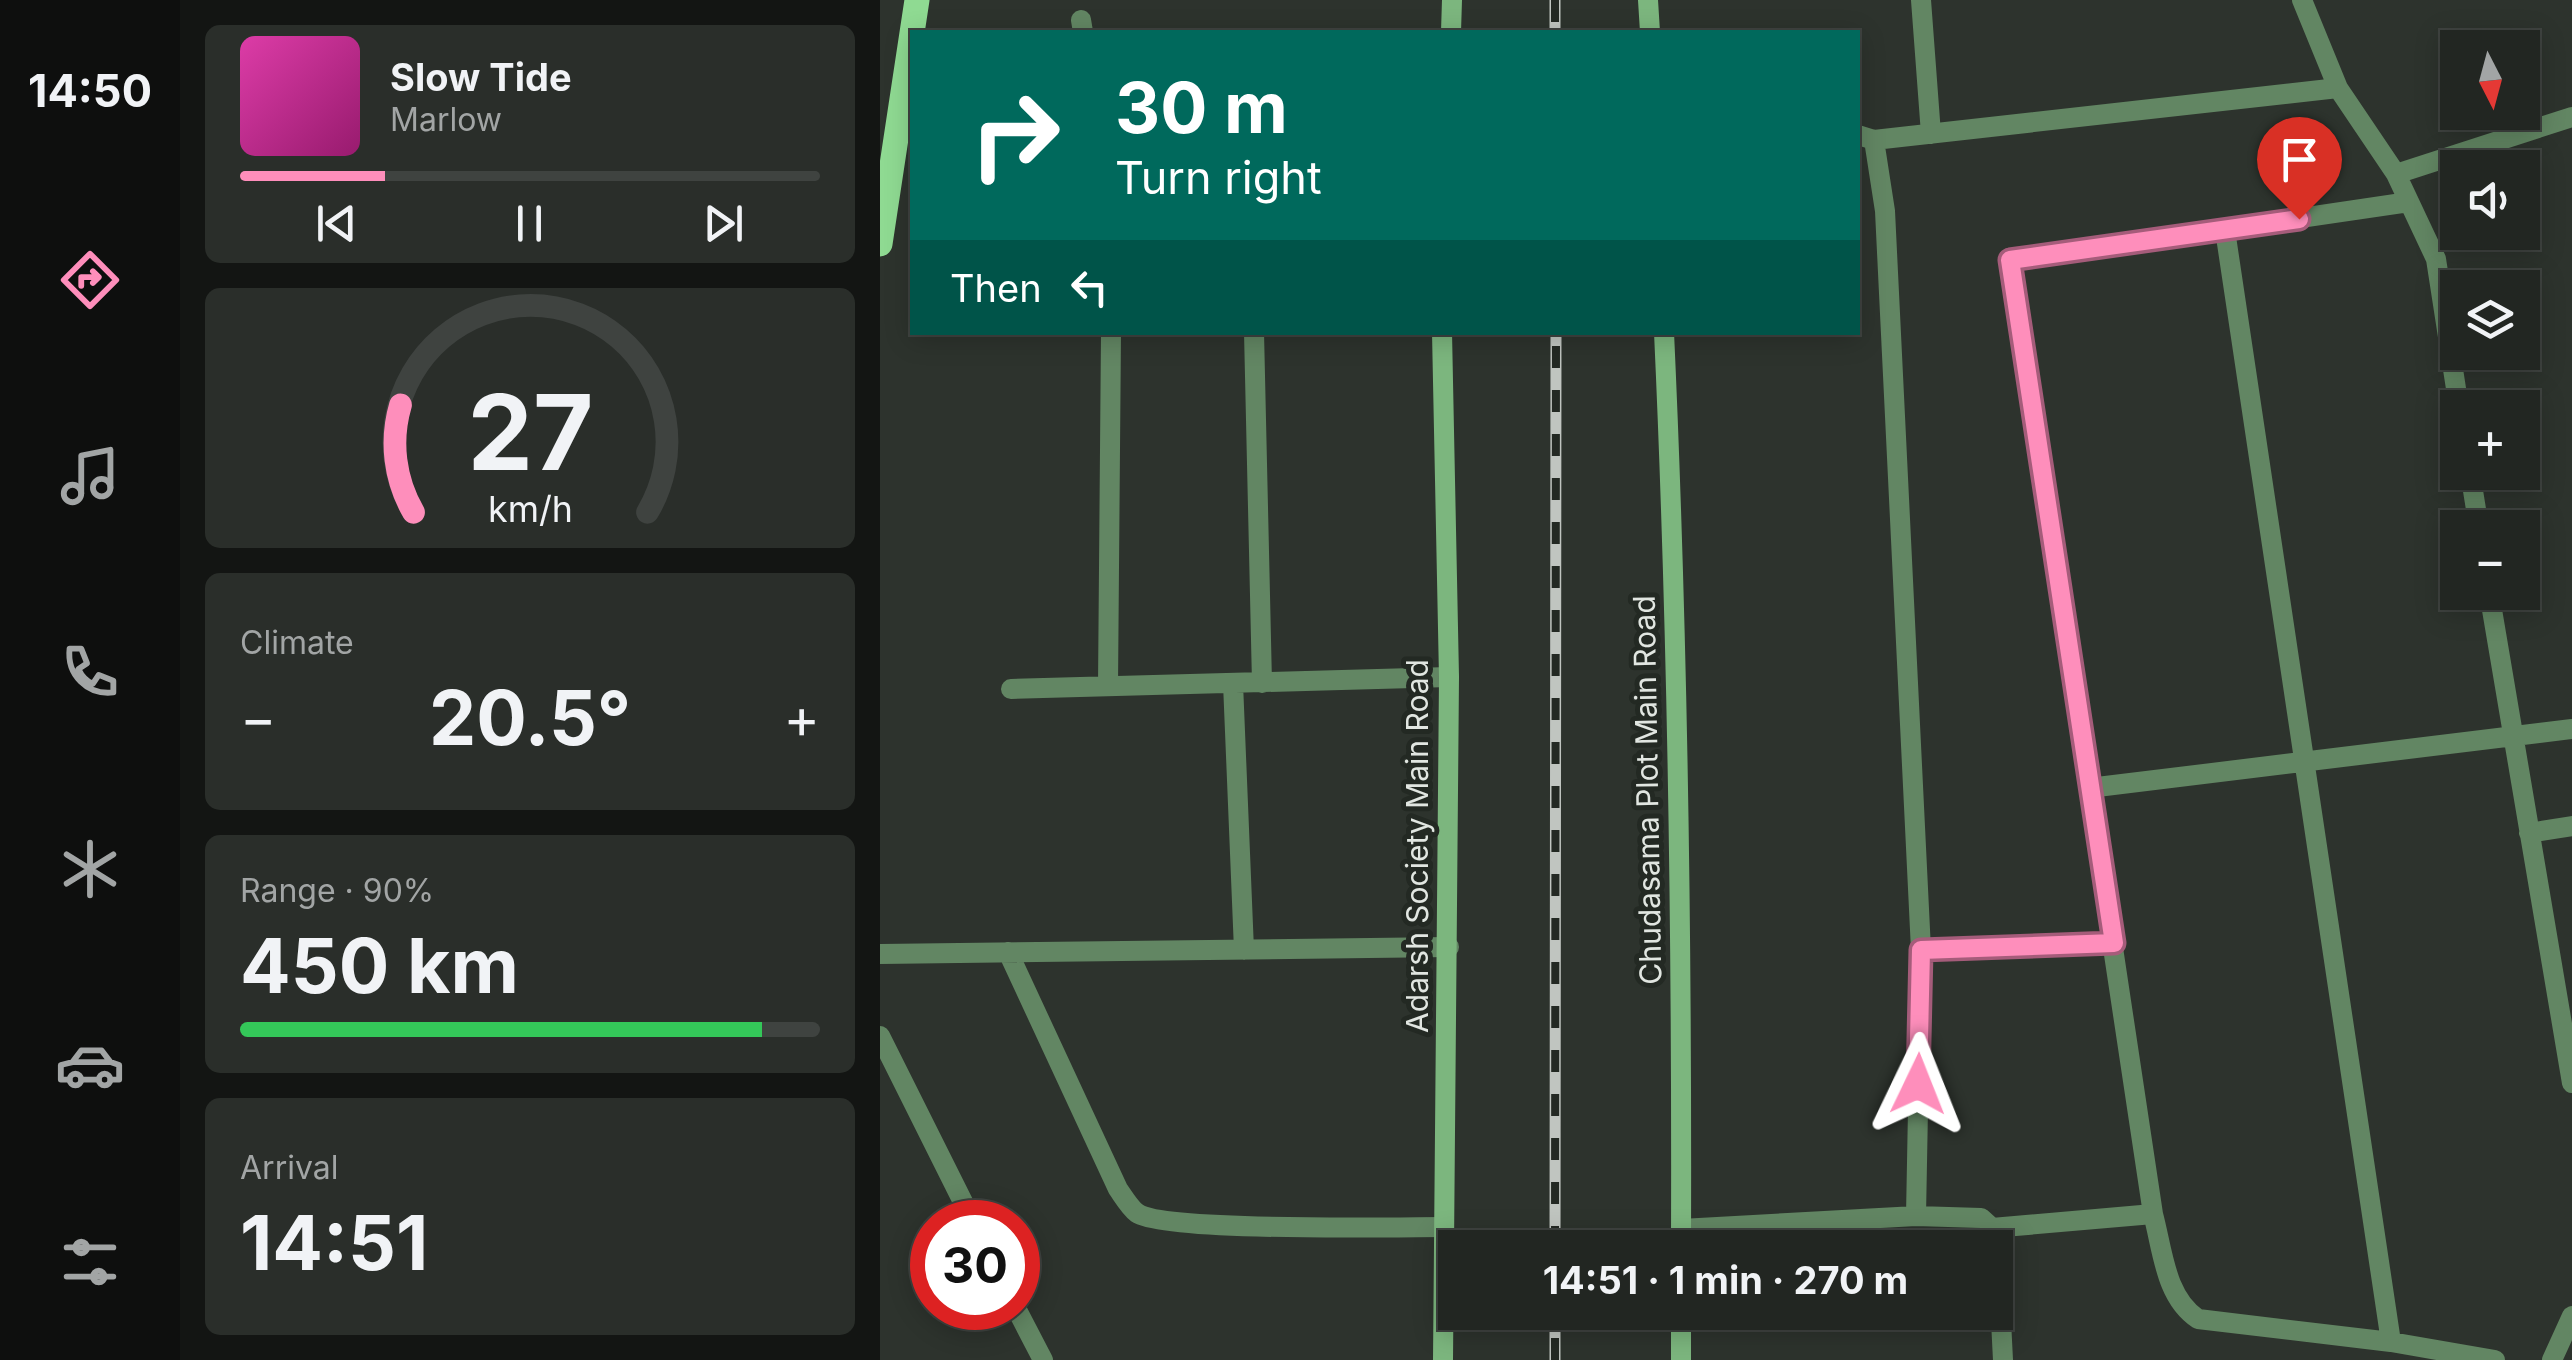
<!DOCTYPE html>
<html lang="en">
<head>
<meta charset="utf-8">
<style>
  :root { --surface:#222622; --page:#2a2e2a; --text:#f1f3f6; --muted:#a2a5a5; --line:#3f4340; --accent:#fe8ebb }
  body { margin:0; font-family:Inter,sans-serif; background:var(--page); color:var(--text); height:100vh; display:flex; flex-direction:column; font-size:38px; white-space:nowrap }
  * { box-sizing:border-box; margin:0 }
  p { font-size:32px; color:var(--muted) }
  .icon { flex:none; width:55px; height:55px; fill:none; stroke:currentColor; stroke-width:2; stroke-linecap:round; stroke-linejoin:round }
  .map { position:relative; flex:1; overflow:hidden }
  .sheet { display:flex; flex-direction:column; gap:25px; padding:25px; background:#131513; width:700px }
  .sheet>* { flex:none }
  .top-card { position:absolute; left:30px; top:30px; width:950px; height:305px; border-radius:0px; box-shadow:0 5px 25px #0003,0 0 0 2px var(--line); background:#00695c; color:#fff; overflow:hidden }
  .needle { width:65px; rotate:174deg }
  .fabs { position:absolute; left:1560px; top:30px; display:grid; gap:20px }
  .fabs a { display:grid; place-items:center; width:100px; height:100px; border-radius:0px; background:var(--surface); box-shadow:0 5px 25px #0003,0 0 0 2px var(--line); font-size:50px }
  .speed { position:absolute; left:30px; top:1200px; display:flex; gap:20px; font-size:50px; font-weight:700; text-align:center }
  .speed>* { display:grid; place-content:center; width:130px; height:130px; border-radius:50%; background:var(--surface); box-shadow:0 5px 25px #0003,0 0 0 2px var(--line); line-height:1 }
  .speed .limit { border:15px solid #d22; background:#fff; color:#111 }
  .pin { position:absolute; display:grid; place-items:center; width:85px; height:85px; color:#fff; margin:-102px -42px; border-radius:50% 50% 50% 0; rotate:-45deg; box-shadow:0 0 10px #0007 }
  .pin .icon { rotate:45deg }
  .me { position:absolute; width:110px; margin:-55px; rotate:2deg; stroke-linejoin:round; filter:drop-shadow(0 0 8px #0008) }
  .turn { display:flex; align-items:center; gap:35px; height:210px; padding:0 40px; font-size:45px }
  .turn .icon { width:130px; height:130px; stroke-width:2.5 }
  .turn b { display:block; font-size:70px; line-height:85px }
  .then { display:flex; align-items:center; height:95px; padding:0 40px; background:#0003; gap:20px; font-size:38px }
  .big { font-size:75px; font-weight:700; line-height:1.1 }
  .sheet .widget { flex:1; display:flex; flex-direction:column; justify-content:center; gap:15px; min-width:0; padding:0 35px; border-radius:15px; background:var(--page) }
  .sheet .dial { align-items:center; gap:0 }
  .dial svg { height:260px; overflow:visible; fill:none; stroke:var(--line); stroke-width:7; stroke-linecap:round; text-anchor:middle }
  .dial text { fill:var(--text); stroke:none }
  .song { display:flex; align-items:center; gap:30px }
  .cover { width:120px; height:120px; border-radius:15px; background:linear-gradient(135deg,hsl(320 70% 55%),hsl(320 70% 35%)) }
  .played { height:10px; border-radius:5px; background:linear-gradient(90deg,var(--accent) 25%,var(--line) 25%) }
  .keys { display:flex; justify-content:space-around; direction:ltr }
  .heat { display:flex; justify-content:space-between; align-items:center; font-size:55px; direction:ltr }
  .charge { height:15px; border-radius:8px; background:linear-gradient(90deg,#34c759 90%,var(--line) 0) }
  .trip { position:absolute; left:558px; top:1230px; width:575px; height:100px; border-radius:0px; background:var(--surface); box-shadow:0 5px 25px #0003,0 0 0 2px var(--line); font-weight:700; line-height:100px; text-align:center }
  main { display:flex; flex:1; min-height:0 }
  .tab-bar { display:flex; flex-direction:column; width:180px; justify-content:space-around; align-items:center; background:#0e0f0e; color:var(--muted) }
  .tab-bar .icon { width:70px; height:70px }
  .tab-bar .active { color:var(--accent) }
  .tab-bar b { font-size:45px; color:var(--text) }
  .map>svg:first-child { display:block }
</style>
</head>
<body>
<main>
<nav class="tab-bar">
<b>14:50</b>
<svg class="icon active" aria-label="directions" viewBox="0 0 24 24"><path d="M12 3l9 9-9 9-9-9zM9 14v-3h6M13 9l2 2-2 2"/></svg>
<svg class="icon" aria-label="music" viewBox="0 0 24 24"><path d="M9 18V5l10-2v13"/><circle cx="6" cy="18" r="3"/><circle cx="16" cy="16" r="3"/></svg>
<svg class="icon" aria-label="phone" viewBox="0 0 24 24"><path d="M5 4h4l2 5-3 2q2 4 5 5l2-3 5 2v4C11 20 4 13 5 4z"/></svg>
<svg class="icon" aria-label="climate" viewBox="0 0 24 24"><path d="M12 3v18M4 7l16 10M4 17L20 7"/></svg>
<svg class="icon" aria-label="car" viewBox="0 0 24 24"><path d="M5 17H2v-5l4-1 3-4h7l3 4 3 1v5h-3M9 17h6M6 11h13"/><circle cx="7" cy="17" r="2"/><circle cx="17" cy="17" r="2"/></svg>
<svg class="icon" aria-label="filters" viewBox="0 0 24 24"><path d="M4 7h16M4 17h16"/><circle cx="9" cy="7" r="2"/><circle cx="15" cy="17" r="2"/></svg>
</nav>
<section class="sheet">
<div class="widget">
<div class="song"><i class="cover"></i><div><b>Slow Tide</b><p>Marlow</p></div></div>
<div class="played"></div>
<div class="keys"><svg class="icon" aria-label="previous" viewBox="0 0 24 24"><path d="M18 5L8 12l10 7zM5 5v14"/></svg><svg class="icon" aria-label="pause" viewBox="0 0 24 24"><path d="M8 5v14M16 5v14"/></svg><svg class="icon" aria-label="next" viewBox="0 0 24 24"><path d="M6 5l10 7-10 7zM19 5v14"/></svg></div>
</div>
<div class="widget dial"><svg viewBox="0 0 100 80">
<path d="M14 69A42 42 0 1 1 86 69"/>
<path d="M14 69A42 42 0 0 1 10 36" stroke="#fe8ebb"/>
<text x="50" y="56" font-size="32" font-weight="700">27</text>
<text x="50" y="72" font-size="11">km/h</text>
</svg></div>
<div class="widget"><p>Climate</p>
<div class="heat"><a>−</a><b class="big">20.5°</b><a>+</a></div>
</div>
<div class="widget"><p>Range · 90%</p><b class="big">450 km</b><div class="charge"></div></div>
<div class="widget"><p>Arrival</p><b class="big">14:51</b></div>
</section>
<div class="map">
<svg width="1692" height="1360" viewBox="0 0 1692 1360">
  <rect width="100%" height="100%" fill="#2d332d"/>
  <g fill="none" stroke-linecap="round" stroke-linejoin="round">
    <path stroke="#628663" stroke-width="20" d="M1041 0 1051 134
      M201 20 203 32
      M1458 88 1516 174 1692 117
      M978 135 994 140 1005 211 1041 950 1036 1216
      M994 140 1458 88 1422 0
      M1516 174 1556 259 1579 408
      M1345 230 1511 1342
      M374 332 382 683
      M1590 472 1599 528
      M1609 592 1692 1083
      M353 683 364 950
      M228 686 231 332
      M131 689 569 677
      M1209 788 1130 261 1529 202
      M1649 833 1692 826
      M1041 950 1234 943
      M128 952 238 1189C243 1196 250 1208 257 1213 284 1232 517 1227 564 1227
      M0 954 569 947
      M0 1036 93 1222
      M1273 1214C1283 1251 1285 1297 1318 1319L1511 1342 1615 1360
      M1112 1228 1273 1214 1209 788 1692 729
      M801 1229 1036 1216 1101 1218 1112 1228 1118 1261 1123 1360
      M136 1308 163 1360
      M1672 1360 1692 1316"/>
    <path stroke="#7cb67e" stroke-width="20" d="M768 0 770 32
      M571 32 572 0
      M562 332 569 677 563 1360
      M784 332C798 637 802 942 801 1248
      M801 1360V1312"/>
    <path stroke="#8fda92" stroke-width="25" d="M0 244 37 0"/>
    <defs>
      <path id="rail" d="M675 0V32
        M675 1248 676 332
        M675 1360V1312"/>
    </defs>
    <use href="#rail" stroke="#c0c5c0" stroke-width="11"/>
    <use href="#rail" stroke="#232923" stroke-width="8" stroke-dasharray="22" stroke-linecap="butt"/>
  </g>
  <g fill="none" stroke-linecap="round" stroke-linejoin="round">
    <defs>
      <path id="route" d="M1038 1084 1041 950 1234 943 1130 260 1419 219"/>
    </defs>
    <use href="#route" stroke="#a55c7a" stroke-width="25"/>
    <use href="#route" stroke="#fe8ebb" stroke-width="18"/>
  </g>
  <g text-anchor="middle" stroke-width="10" stroke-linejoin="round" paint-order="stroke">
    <g font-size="30" fill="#e1e6e1" stroke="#232923">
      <text transform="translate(768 790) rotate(-91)" y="10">Chudasama Plot Main Road</text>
      <text transform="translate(538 846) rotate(-90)" y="10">Adarsh Society Main Road</text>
    </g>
  </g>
</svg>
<div class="fabs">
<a><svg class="needle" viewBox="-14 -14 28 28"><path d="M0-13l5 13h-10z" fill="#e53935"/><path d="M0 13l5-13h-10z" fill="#a2a5a5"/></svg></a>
<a><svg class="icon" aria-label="sound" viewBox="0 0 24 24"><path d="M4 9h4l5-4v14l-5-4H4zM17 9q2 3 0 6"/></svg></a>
<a><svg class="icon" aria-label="layers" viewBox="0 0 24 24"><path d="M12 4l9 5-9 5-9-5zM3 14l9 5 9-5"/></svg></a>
<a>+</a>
<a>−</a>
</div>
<div class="speed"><div class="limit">30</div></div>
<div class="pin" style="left:1419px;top:219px;background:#d93025"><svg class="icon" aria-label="arrive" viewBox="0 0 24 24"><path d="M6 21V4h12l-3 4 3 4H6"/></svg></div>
<svg class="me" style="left:1038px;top:1084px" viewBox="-20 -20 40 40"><path d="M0-17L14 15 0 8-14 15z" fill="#fe8ebb" stroke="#fff" stroke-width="4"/></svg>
<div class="trip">14:51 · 1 min · 270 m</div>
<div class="top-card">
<div class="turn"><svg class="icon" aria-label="right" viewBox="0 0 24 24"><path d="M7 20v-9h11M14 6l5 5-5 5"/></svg><div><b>30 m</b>Turn right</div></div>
<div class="then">Then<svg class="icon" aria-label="left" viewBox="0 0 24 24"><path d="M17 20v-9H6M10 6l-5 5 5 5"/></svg></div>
</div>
</div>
</main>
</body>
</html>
